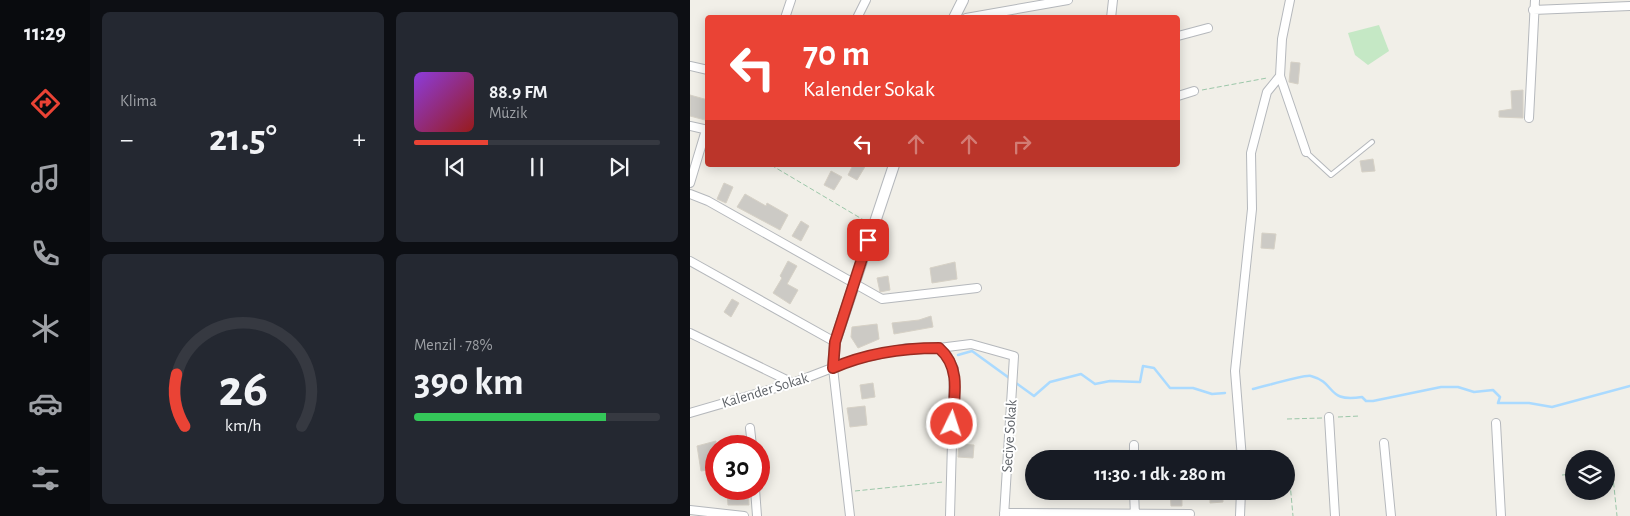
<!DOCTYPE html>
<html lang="tr">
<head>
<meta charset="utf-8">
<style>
  :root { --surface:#171b24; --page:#242831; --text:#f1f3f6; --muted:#9ea1a6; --line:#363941; --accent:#ea4335 }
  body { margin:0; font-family:"Alegreya Sans",sans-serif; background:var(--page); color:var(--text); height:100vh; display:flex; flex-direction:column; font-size:19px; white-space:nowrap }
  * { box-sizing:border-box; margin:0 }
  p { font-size:16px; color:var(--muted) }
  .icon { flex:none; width:28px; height:28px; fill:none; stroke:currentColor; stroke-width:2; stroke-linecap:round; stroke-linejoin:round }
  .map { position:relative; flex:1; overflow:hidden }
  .drawer { display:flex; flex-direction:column; gap:12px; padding:12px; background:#0d0f14; width:600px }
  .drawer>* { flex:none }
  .banner { position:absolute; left:15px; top:15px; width:475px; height:152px; border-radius:5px; box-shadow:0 2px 12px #0003; background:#ea4335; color:#fff; overflow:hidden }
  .controls { position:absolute; left:875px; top:450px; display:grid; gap:10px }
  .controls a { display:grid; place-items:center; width:50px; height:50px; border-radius:50%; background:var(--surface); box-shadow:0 2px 12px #0003; font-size:25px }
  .speed { position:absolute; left:15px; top:435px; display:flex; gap:10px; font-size:25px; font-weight:700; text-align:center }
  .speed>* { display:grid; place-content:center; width:65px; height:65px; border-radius:50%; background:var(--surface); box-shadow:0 2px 12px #0003; line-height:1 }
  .speed .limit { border:8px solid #d22; background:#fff; color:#111 }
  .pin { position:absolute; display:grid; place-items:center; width:42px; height:42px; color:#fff; margin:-21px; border-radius:10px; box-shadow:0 2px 8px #0006 }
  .me { position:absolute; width:55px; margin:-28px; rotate:4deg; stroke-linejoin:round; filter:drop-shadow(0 0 4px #0008) }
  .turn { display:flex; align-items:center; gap:18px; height:105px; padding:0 15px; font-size:22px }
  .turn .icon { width:65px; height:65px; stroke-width:2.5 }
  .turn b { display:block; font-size:35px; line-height:42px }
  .lanes { display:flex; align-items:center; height:48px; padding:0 15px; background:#0003; justify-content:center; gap:25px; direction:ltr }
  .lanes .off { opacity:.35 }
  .big { font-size:38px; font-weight:700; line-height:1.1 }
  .drawer .widget { flex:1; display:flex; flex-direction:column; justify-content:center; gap:8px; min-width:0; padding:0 18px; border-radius:8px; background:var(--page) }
  .drawer .dial { align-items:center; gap:0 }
  .dial svg { height:130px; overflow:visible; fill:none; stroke:var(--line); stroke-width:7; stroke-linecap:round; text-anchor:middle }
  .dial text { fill:var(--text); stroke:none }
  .song { display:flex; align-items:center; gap:15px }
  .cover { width:60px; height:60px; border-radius:8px; background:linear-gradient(135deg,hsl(270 70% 55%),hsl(0 70% 35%)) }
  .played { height:5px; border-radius:2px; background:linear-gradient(90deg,var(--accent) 30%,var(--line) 30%) }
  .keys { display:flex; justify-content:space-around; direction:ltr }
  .heat { display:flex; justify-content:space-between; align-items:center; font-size:28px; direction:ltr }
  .charge { height:8px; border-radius:4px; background:linear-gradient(90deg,#34c759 78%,var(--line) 0) }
  .drawer .tiles { flex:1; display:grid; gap:12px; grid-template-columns:repeat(2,1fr) }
  .trip { position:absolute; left:335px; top:450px; width:270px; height:50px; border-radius:25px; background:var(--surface); box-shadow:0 2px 12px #0003; font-weight:700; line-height:50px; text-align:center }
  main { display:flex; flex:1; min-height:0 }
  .tab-bar { display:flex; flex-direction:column; width:90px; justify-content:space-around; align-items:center; background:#090b0e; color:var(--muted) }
  .tab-bar .icon { width:35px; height:35px }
  .tab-bar .active { color:var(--accent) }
  .tab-bar b { font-size:22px; color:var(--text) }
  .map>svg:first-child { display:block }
</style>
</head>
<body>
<main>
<nav class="tab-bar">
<b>11:29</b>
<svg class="icon active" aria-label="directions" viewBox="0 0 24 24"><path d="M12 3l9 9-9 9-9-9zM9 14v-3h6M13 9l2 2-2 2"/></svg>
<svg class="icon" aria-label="music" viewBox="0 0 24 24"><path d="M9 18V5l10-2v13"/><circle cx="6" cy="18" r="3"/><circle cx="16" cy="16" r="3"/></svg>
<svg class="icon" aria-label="phone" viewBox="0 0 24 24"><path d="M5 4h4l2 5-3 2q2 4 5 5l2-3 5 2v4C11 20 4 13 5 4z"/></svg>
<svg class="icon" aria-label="climate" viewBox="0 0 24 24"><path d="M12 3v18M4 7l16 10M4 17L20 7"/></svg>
<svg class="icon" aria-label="car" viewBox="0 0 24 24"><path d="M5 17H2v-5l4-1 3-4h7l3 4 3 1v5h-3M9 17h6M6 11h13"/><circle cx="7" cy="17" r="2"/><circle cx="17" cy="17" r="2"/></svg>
<svg class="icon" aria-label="filters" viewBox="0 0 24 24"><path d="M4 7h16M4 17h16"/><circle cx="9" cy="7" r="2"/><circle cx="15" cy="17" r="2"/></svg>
</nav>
<section class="drawer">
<div class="tiles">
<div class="widget"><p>Klima</p>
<div class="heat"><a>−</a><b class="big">21.5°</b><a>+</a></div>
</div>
<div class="widget">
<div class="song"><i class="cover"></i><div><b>88.9 FM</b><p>Müzik</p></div></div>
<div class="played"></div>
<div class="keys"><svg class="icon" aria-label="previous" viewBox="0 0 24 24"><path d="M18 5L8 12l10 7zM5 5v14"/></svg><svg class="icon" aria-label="pause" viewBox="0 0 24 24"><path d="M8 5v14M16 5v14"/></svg><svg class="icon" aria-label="next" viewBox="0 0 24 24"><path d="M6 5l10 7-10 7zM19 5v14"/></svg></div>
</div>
<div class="widget dial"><svg viewBox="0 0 100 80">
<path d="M14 69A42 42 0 1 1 86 69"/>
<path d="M14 69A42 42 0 0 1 9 37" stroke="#ea4335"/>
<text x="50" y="56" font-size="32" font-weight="700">26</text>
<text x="50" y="72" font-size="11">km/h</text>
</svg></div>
<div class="widget"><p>Menzil · 78%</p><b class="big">390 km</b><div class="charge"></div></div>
</div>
</section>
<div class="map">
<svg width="940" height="516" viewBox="0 0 940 516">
  <rect width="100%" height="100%" fill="#f1efe8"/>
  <path fill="#c5e8c5" d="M689 25 699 51 678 65 665 55 658 33Z"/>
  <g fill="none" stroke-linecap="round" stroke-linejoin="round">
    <path stroke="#aadaff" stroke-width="2.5" d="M268 355 282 351 344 396 360 382 391 374 405 384 420 381 450 382 453 366 464 368 480 388H503L522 394 535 393
      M563 389C573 387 615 374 621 376 647 383 636 403 672 397L676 401H683L751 387H768L784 392 803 390 810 397 808 403H839L862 407 940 386"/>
  </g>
  <path fill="#cccac5" stroke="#d6d1c6" d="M601 62 610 63 608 84 599 82Z
    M833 90V118L809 117V111L822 109 821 91Z
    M0 95 18 100 15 120 0 116Z
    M683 159 685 171 672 172 670 161Z
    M163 165H176L167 180 158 175Z
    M141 171 152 177 144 190 134 185Z
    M34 183 43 187 36 203 27 199Z
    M55 194 76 206 77 203 98 215 90 230 47 207Z
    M111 221 119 226 111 241 102 236Z
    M572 233 586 234 584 249 571 248Z
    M98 261 107 266 97 284 108 290 100 304 83 293 92 278 90 276Z
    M265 262 267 279 242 283 240 268Z
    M198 276 200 290 190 292 187 278Z
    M42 299 49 303 41 317 34 312Z
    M241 316 243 327 204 334 202 323 229 320Z
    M187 324 189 339 168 348 161 337 162 327Z
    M183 383 185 397 172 399 170 385Z
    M175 406 177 425 160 427 157 408Z
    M26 441V469L11 471 7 446Z
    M269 444 284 445 283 458 268 457Z
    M58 489 59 505H38L37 491Z
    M480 491H492V506H481Z
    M520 491H533V502L520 503Z"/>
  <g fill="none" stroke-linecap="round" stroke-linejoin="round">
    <defs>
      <path id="service" d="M616 152 641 175 682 142"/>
      <path id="minor" d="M600 0 592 39 590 76 616 152
        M843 10 940 6
        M95 18 101 0
        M167 18 176 0
        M276 18 378 0
        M421 18 423 0
        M488 36 518 28
        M0 66 18 70
        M488 96 504 91
        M839 118 845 0
        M0 126 18 130
        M0 183 16 130
        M0 194 18 201 192 299 287 288
        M0 261 145 342
        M0 333 103 383
        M249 348 257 355 264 369 260 516
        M143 368 160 516
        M0 413 103 383 163 360 217 348H249L281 344 324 356 314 516
        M639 417 645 516
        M806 423 811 516
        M60 428 62 446
        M694 443 701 516
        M444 445V459
        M395 455 552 457
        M552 459 545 371 562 209 561 153 577 92 590 76
        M65 489 67 516
        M444 491 445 516
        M0 510 54 516
        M314 513 500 514
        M550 516 551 491"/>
      <path id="tertiary" d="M264 18 273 0
        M143 368 145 342 204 165"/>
    </defs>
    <use href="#service" stroke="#b5b8bc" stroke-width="6"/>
    <use href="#minor" stroke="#b5b8bc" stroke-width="10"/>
    <use href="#tertiary" stroke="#b5b8bc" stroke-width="12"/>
    <path stroke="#9cc7a9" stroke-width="1" stroke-dasharray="5 2.5" stroke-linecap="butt" d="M512 90 577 78
      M81 165 177 222
      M648 417 670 416
      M597 419 632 418
      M916 473 919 472 923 477 927 516
      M872 475 884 474
      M600 483 603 516
      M165 491 253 482"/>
    <use href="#service" stroke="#fff" stroke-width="4"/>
    <use href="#minor" stroke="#fff" stroke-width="8"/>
    <use href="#tertiary" stroke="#fff" stroke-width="10"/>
  </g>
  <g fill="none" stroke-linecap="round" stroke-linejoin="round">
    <defs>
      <path id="route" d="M178 240 145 342 143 368C177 353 212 348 249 348 272 368 264 397 262 424"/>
    </defs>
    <use href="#route" stroke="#982c22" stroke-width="12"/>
    <use href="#route" stroke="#ea4335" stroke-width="9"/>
  </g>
  <g text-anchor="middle" stroke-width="4" stroke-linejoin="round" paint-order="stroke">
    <g font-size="15" fill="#5f6368" stroke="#fff">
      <text transform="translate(75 390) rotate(-17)" y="5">Kalender Sokak</text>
      <text transform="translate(319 436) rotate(-86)" y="5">Seciye Sokak</text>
    </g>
  </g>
</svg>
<div class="controls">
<a><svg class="icon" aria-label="layers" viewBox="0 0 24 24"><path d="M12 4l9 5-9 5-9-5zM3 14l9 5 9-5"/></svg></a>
</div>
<div class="speed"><div class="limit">30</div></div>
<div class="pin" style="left:178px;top:240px;background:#d93025"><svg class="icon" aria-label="arrive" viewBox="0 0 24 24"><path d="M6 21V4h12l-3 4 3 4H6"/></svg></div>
<svg class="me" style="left:262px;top:424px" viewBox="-20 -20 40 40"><circle r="17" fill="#ea4335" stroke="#fff" stroke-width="3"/><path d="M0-11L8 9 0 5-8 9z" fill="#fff"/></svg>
<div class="trip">11:30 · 1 dk · 280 m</div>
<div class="banner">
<div class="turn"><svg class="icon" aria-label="left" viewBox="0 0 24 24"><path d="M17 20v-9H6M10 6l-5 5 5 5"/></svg><div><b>70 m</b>Kalender Sokak</div></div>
<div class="lanes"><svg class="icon" aria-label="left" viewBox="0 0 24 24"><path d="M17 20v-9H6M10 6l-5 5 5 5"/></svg><svg class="icon off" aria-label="ahead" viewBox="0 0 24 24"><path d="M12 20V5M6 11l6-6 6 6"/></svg><svg class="icon off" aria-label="ahead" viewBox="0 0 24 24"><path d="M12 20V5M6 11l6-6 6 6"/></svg><svg class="icon off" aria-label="right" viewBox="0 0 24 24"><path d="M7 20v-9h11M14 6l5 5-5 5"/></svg></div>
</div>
</div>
</main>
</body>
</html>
